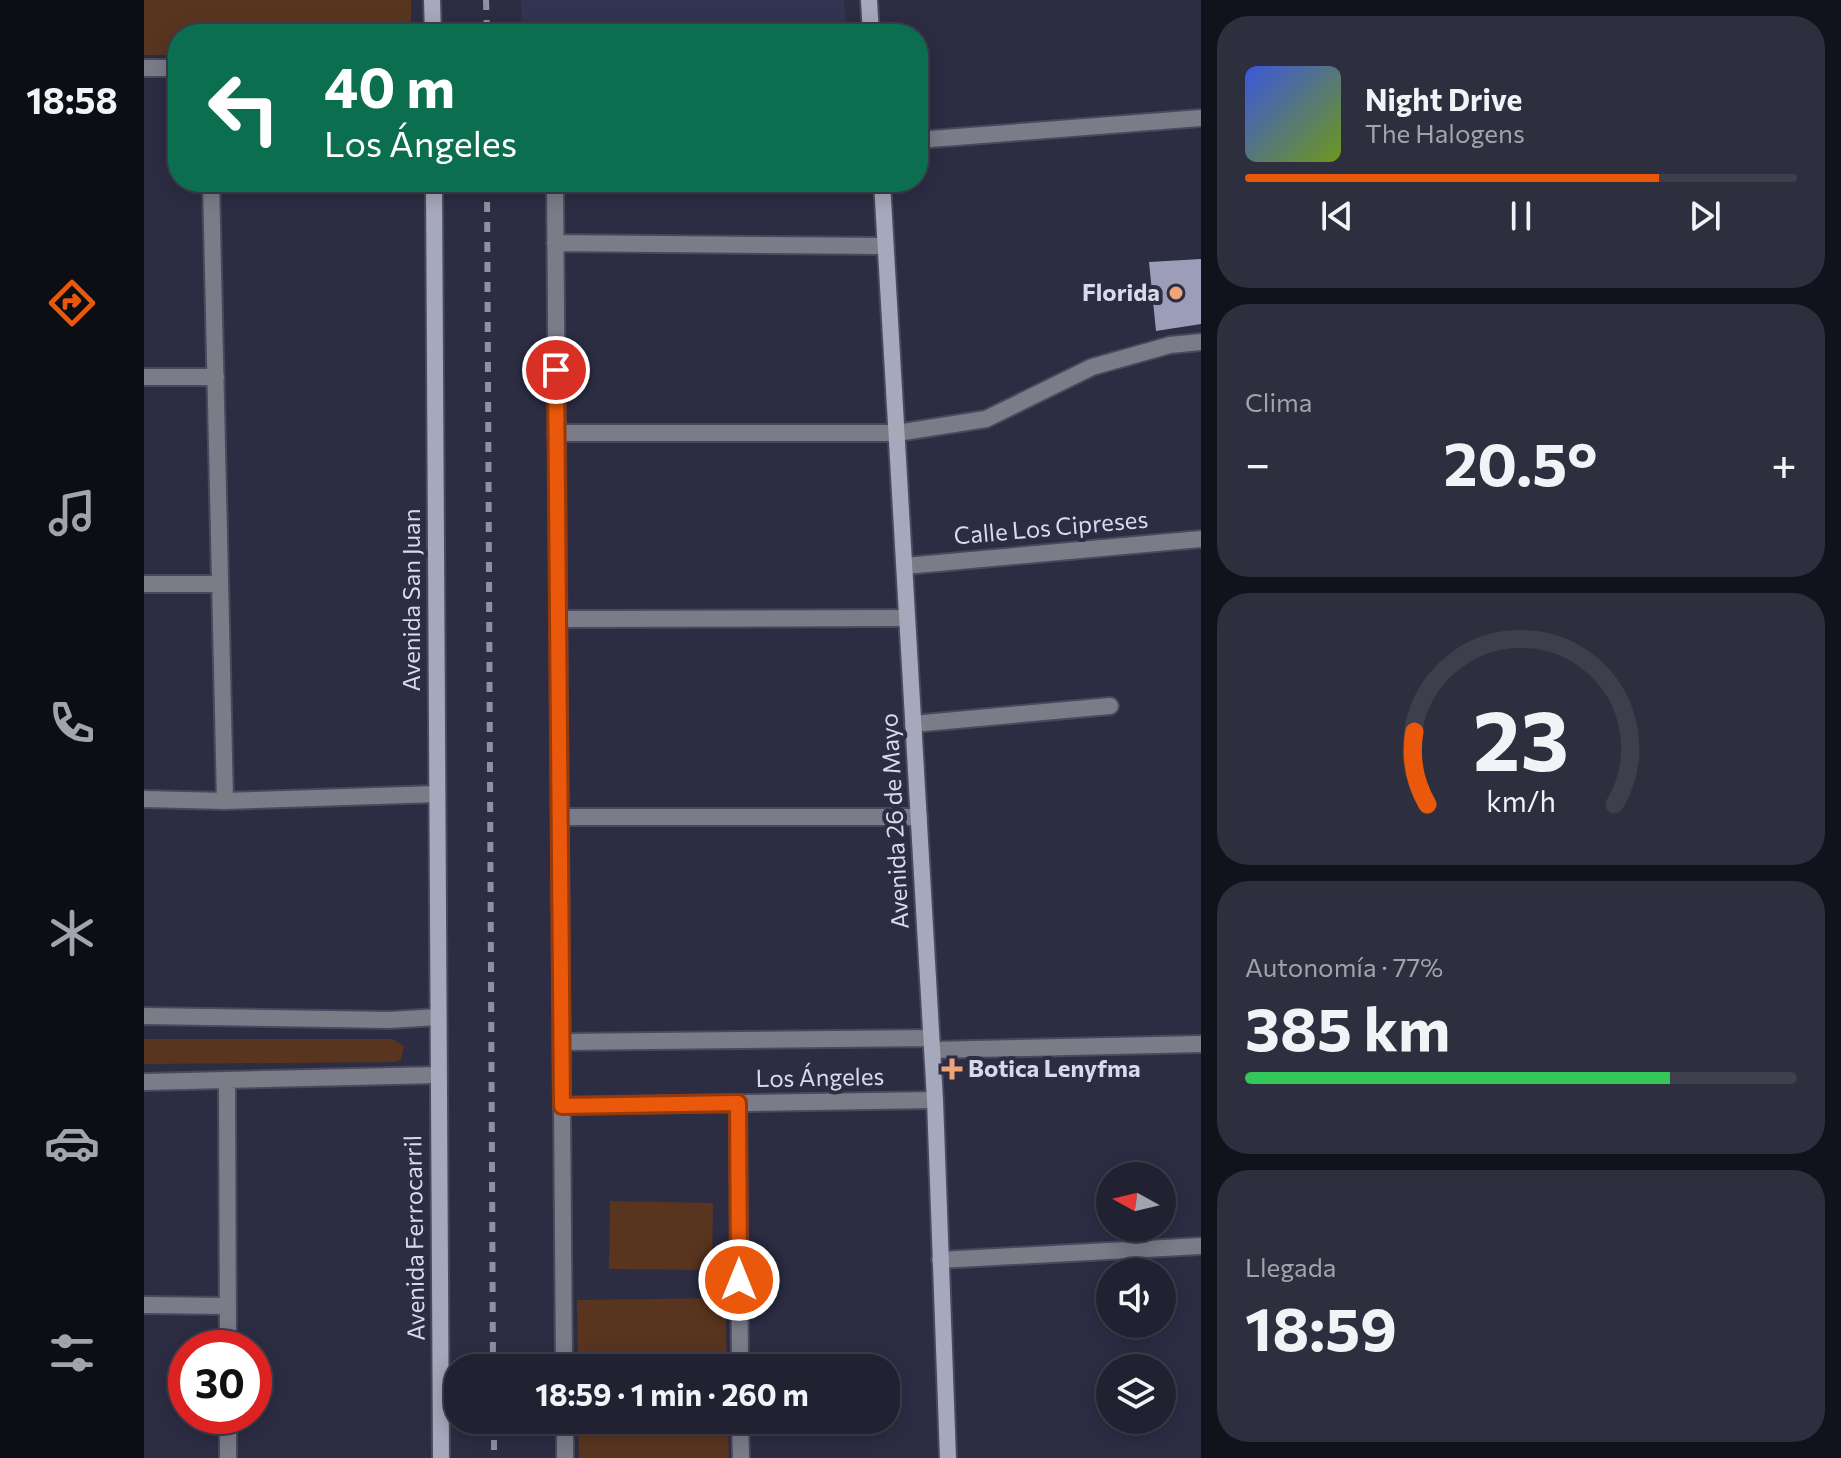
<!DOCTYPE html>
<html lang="es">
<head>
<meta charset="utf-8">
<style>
  :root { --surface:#212132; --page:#2d2e3e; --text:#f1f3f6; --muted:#a2a3ac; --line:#3e3e4d; --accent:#ea580c }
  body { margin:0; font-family:Commissioner,sans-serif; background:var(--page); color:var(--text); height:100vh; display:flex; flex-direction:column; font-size:30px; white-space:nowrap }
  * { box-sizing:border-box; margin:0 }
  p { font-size:26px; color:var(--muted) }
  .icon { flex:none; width:44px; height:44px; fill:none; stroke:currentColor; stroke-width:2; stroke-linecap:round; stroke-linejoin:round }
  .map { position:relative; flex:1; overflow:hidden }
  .panel { display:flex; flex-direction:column; gap:16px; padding:16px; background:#12121c; width:640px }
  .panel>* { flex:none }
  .guide { position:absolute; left:24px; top:24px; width:760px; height:168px; border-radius:32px; box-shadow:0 4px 20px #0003,0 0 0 2px var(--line); background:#0b6e4f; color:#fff; overflow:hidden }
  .needle { width:52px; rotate:278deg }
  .tools { position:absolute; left:952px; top:1162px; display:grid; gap:16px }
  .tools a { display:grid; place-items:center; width:80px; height:80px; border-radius:50%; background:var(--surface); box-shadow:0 4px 20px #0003,0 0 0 2px var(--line); font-size:40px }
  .speed { position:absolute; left:24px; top:1330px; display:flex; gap:16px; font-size:40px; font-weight:700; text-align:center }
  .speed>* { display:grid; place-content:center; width:104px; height:104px; border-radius:50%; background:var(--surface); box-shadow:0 4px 20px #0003,0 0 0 2px var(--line); line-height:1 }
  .speed .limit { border:12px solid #d22; background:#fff; color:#111 }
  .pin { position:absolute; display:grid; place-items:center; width:68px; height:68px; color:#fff; margin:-34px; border:4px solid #fff; border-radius:50%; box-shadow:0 2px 8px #0007 }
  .me { position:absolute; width:88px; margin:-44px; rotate:0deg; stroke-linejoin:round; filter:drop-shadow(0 0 6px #0008) }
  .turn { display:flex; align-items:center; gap:28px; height:168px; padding:0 24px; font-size:36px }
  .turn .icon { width:104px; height:104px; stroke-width:2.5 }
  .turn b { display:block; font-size:56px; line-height:68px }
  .big { font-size:60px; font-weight:700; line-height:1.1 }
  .panel .card { flex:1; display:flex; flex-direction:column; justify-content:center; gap:12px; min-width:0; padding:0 28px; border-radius:32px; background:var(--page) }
  .panel .dial { align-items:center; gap:0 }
  .dial svg { height:208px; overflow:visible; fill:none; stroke:var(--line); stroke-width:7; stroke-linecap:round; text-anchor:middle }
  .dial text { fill:var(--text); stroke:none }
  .song { display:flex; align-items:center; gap:24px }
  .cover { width:96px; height:96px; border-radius:12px; background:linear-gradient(135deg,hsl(230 70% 55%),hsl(80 70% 35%)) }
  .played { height:8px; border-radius:4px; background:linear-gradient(90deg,var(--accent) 75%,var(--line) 75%) }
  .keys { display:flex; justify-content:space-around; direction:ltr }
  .heat { display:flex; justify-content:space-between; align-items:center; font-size:44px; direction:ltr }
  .charge { height:12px; border-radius:6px; background:linear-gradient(90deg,#34c759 77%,var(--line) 0) }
  .trip { position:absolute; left:300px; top:1354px; width:456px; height:80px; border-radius:32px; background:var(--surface); box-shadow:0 4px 20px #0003,0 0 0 2px var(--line); font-weight:700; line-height:80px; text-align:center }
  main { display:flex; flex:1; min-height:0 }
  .tab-bar { display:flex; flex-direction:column; width:144px; justify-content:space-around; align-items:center; background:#0d0d14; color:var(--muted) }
  .tab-bar .icon { width:56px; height:56px }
  .tab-bar .selected { color:var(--accent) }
  .tab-bar b { font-size:36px; color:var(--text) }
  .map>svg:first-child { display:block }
</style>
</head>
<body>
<main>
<nav class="tab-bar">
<b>18:58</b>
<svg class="icon selected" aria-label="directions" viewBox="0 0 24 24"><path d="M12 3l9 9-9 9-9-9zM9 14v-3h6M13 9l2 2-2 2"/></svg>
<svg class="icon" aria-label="music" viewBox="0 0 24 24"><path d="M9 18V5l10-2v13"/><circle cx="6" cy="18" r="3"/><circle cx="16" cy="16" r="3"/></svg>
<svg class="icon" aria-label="phone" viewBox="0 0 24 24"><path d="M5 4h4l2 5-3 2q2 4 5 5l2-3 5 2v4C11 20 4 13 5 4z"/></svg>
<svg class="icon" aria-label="climate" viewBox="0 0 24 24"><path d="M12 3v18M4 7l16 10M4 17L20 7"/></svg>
<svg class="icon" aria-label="car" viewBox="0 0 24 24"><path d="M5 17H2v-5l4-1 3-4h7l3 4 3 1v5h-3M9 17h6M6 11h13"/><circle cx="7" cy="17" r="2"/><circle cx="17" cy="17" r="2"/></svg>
<svg class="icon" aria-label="filters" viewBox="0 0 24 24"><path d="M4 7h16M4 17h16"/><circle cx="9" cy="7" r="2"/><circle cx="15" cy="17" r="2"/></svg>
</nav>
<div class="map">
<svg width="1057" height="1458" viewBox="0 0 1057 1458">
  <rect width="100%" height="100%" fill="#2c2c43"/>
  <path fill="#333451" d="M377 0H700L703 34H378Z"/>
  <path fill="#59351f" d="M0 0H267V34H34V55H0Z
    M0 1039H248L260 1046 257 1060 252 1062 0 1064Z
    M466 1201 569 1203 568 1270 465 1269Z
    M581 1298 583 1368H434L433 1300Z
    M434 1420H584L585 1458H435Z"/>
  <path fill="#9c9eb9" d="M1057 259V324L1012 331 1005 262Z"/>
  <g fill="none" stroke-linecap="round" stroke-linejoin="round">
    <defs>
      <path id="lane" d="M769 724 966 706"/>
      <path id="street" d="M0 68H34
        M774 140 1057 118
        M67 182 81 801
        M411 182 420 1368
        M411 243 741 246
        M0 377H72
        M412 433H753L842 419 948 367 1026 345 1057 342
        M761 566 1057 539
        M0 584H76
        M414 619 763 618
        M0 799 81 801 293 794
        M416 817H775
        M0 1016 246 1020 294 1017
        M418 1042 787 1038
        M788 1050 1057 1044
        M0 1082 293 1075
        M83 1082 84 1348
        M594 1103 596 1368
        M418 1106 791 1100
        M796 1260 1057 1246
        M0 1305 84 1306
        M84 1416V1458
        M421 1420V1458
        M596 1420 597 1458"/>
      <path id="secondary" d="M288 0 289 34
        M725 0 727 34
        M290 182 297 1458
        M738 182 791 1100 804 1458"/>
    </defs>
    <use href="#lane" stroke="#48485e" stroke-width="20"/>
    <use href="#street" stroke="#48485e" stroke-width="20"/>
    <use href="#secondary" stroke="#48485e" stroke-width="20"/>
    <use href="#lane" stroke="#7b7c88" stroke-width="16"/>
    <use href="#street" stroke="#7b7c88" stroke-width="16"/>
    <use href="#secondary" stroke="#a6a8bb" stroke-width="16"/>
    <path stroke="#9090a3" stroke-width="6" stroke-dasharray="10 10" stroke-linecap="butt" d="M342 0 343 34
      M343 182 349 1368
      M350 1420V1458"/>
  </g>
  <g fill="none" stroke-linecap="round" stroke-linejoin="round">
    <defs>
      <path id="route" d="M412 370 418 1106 594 1103 595 1280"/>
    </defs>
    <use href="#route" stroke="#983908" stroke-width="20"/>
    <use href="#route" stroke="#ea580c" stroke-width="14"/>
  </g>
  <g fill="#efa377" stroke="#2c2c43" stroke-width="3">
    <circle cx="1032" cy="293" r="8"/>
    <path d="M804 1057h8v8h8v8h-8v8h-8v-8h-8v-8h8z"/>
  </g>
  <g text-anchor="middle" stroke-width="8" stroke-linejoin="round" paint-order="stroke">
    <g font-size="24" font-weight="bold" fill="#d9dae9" stroke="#2c2c43" text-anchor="end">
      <text x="1016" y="301">Florida</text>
      <text x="824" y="1077" text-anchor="start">Botica Lenyfma</text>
    </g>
    <g font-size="24" fill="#d9dae9" stroke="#2c2c43">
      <text transform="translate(907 528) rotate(-5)" y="8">Calle Los Cipreses</text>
      <text transform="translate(268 600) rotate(-90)" y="8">Avenida San Juan</text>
      <text transform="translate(751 821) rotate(-93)" y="8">Avenida 26 de Mayo</text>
      <text transform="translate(676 1078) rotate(-1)" y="8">Los Ángeles</text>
      <text transform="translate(271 1238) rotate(-91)" y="8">Avenida Ferrocarril</text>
    </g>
  </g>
</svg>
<div class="tools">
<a><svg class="needle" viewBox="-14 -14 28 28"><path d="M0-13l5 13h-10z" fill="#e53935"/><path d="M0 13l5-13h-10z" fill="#a2a3ac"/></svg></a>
<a><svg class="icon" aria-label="sound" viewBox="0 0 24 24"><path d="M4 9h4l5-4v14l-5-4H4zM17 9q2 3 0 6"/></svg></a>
<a><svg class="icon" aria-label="layers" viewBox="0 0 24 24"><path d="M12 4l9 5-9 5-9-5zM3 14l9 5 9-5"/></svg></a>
</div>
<div class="speed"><div class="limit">30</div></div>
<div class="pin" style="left:412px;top:370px;background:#d93025"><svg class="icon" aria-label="arrive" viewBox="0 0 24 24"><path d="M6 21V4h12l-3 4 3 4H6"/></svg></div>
<svg class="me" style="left:595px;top:1280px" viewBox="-20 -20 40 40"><circle r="17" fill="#ea580c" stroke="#fff" stroke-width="3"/><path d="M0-11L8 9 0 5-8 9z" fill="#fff"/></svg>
<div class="trip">18:59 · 1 min · 260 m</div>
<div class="guide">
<div class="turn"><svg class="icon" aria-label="left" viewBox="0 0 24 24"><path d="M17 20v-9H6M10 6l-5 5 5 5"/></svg><div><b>40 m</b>Los Ángeles</div></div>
</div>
</div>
<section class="panel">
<div class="card">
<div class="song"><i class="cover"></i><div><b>Night Drive</b><p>The Halogens</p></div></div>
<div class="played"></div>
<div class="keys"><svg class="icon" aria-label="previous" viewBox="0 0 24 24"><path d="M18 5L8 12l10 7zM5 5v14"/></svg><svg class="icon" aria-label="pause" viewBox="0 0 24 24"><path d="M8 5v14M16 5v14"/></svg><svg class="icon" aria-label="next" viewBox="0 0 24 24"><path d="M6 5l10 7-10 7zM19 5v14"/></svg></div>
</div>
<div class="card"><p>Clima</p>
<div class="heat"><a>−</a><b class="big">20.5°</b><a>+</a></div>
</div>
<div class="card dial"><svg viewBox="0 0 100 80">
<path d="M14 69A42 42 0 1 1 86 69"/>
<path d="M14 69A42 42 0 0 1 9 41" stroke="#ea580c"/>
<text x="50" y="56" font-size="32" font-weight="700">23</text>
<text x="50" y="72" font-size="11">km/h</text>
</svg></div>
<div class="card"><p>Autonomía · 77%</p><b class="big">385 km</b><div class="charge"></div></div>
<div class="card"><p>Llegada</p><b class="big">18:59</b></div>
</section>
</main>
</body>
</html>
